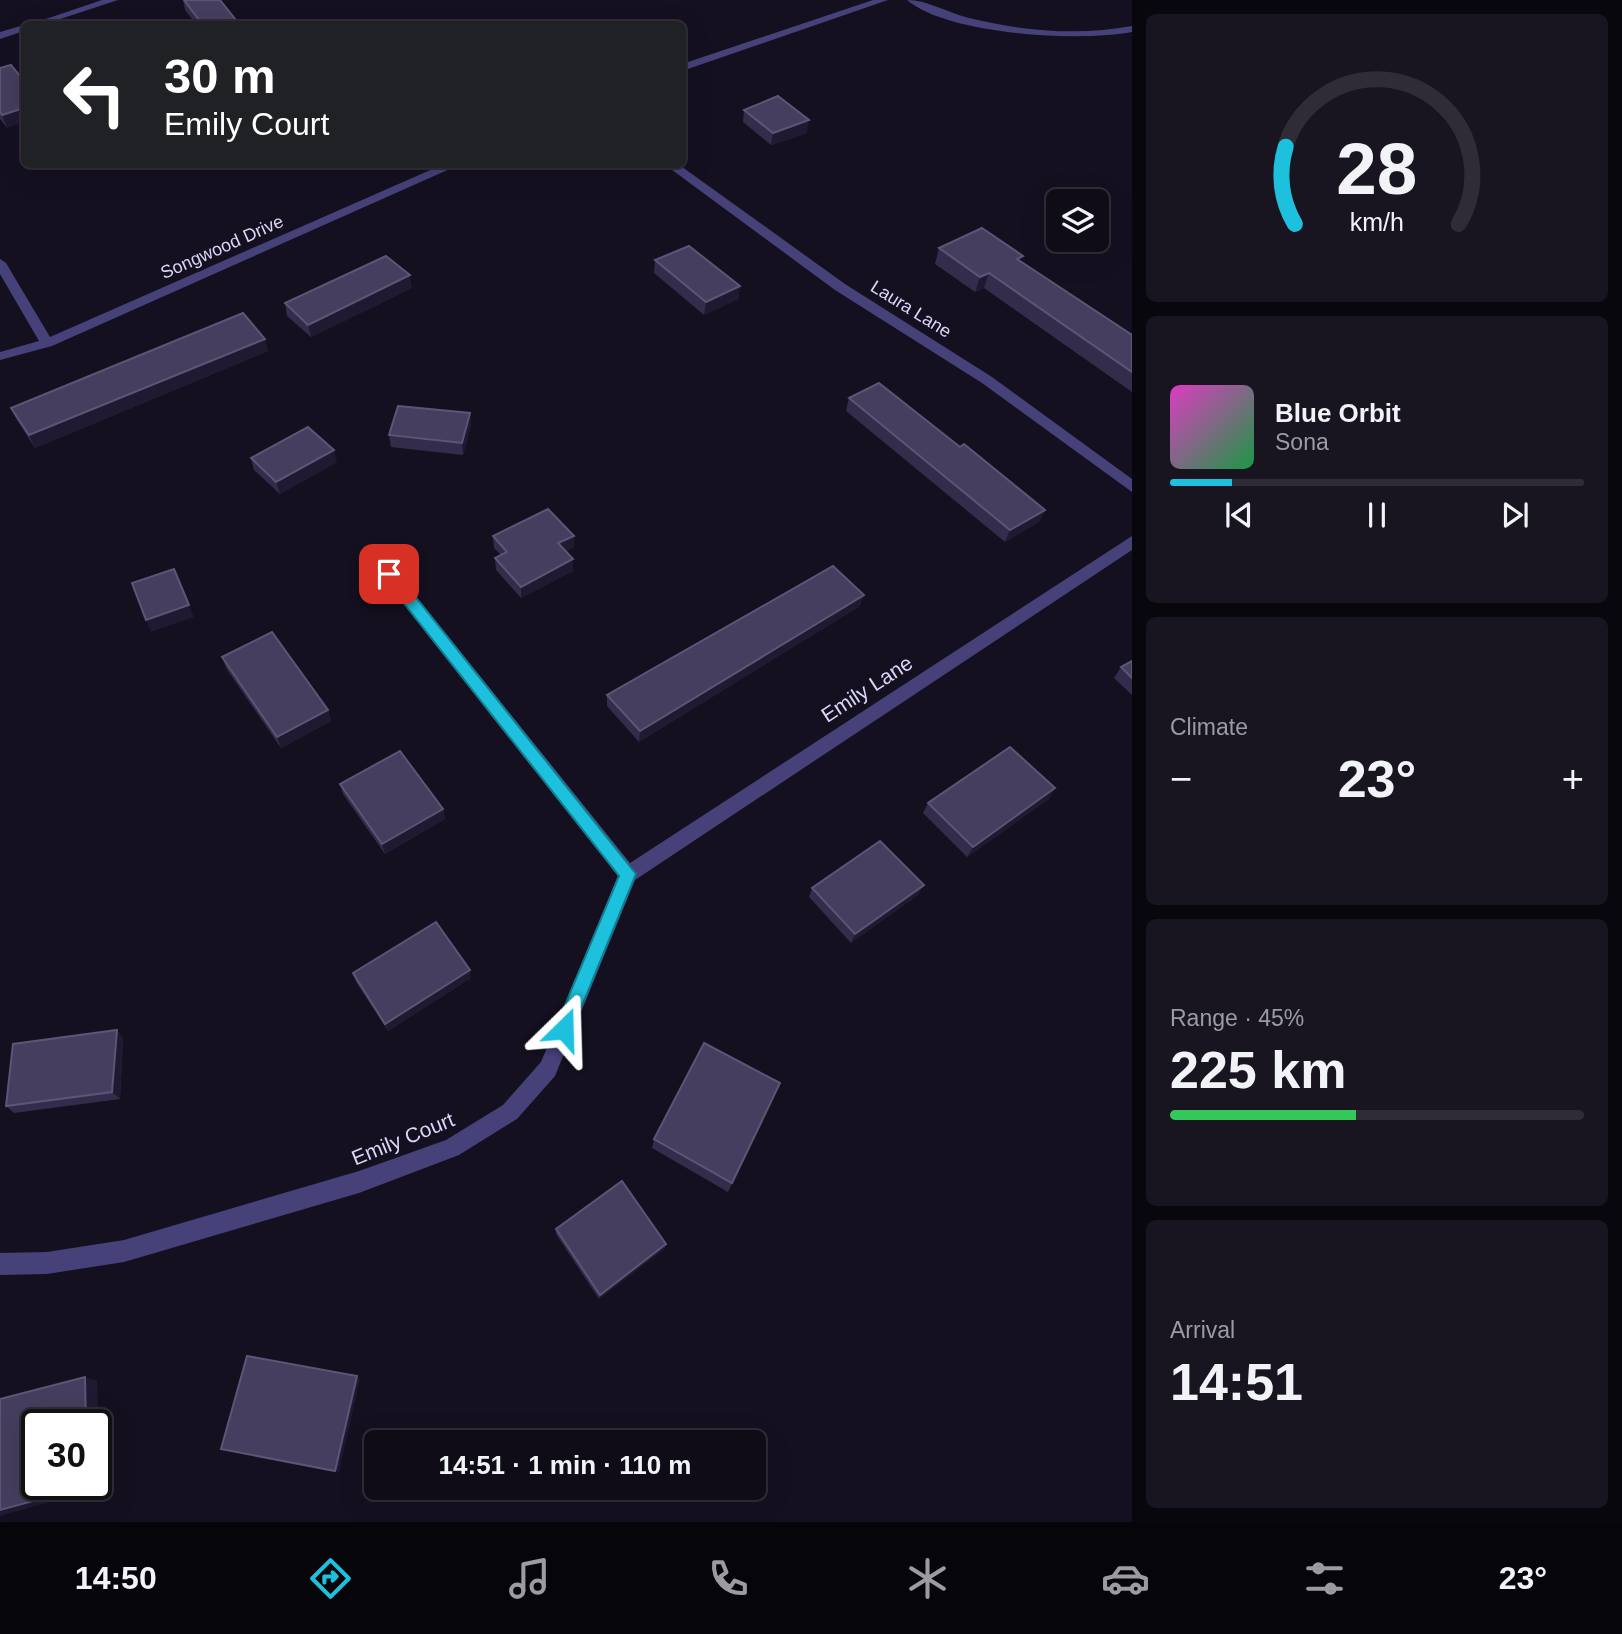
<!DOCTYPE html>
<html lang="en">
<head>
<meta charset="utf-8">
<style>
  :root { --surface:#0f0c18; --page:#181521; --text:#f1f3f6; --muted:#9b9ba2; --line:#2f2c37; --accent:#1dc1dd }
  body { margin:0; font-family:Arial,sans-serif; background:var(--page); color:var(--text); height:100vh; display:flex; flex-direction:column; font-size:26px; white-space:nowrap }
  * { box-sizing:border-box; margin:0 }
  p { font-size:23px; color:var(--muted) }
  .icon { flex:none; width:38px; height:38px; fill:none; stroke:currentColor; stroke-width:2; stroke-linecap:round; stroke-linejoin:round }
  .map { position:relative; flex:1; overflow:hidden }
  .sheet { display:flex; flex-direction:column; gap:14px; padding:14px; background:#08070d; width:490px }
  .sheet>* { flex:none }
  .top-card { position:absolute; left:21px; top:21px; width:665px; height:147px; border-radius:10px; box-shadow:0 7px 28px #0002,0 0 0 2px var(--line); background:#202124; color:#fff; overflow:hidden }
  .tools { position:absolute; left:1046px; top:189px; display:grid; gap:14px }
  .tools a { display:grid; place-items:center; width:63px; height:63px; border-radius:10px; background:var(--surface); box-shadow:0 7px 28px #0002,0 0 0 2px var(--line); font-size:35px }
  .speed { position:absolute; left:21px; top:1409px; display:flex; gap:14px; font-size:35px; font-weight:700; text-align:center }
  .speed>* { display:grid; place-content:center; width:91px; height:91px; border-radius:50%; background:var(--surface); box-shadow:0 7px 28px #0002,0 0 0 2px var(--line); line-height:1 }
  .speed .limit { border:4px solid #111; border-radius:10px; background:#fff; color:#111 }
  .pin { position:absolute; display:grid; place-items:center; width:60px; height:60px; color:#fff; margin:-30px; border-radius:14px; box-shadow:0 4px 10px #0006 }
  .me { position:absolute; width:77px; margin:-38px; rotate:22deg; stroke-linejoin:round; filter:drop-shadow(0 0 5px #0008) }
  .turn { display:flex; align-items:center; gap:24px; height:147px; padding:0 28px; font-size:32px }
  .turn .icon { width:91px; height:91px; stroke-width:2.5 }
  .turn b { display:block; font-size:49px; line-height:60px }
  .big { font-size:52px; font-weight:700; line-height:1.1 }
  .sheet .card { flex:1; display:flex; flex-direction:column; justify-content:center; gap:10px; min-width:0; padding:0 24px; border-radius:10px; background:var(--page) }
  .sheet .dial { align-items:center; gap:0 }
  .dial svg { height:182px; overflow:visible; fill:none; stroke:var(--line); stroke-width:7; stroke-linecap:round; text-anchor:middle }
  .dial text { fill:var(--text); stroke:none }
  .song { display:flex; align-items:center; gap:21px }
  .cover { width:84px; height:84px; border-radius:10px; background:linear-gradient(135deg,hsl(310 70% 55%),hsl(140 70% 35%)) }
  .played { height:7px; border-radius:4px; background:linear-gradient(90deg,var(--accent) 15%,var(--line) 15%) }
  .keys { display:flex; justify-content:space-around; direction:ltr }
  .heat { display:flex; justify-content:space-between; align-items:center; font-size:38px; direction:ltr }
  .charge { height:10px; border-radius:5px; background:linear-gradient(90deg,#34c759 45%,var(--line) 0) }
  .trip { position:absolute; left:364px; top:1430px; width:402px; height:70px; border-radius:10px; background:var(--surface); box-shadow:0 7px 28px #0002,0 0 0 2px var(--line); font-weight:700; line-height:70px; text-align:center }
  .dock { display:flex; height:112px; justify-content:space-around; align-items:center; background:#06050a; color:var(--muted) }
  .dock .icon { width:49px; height:49px }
  .dock .current { color:var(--accent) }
  .dock b { font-size:32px; color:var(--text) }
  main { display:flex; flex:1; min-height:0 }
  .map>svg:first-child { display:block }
</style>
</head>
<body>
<main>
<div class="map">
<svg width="1132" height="1522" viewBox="0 0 1132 1522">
  <rect width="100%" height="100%" fill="#141020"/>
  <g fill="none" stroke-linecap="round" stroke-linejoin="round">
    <path fill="#464179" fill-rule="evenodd" d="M102 0H118L45 24H31Z
      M873 0H888L682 71V64Z
      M907 0C928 0 948 13 969 18 1022 31 1079 36 1132 26V32C1080 42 948 35 907 0Z
      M24 25V31L0 39V32Z
      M444 164H461L52 346 0 360V352L39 341 0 274V259L6 263 50 337Z
      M664 164H678L845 284 992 377 1132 479V492L982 383 835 290Z
      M1132 536V550L635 880 555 1076 517 1119 459 1155 359 1193 124 1262 47 1274 0 1275V1253L47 1252 124 1240 359 1171 446 1140 503 1105 541 1062 618 876 383 578 381 574 383 570H395L630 863Z"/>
  </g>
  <path fill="#332c4b" d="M183 0H220L239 24H196L185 10Z
    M0 68 7 128 0 119Z
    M744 110 807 133 771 145 743 122Z
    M939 248 1021 262 1132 335V392L984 288 975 292 935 264Z
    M655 260 740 286 738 299 704 315 654 273Z
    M412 288 311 337 287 316 285 303Z
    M268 351 35 448 17 420 11 408Z
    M849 398 960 447 1045 510 1039 522 1005 542 846 411Z
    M470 413 471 425 463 455 391 447 389 435Z
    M251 458 337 462 280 494 254 470Z
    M493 536 574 547 566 551 573 559V571L521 598 496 570 495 558 501 555 494 548Z
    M860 606 639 742 607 706V695Z
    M222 657 328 710 331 721 281 748 226 668Z
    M1132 661V695L1114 678 1121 667Z
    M340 784 443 809 445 819 385 854 343 794Z
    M1055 788 1049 799 967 857 923 813 928 803Z
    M924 885 918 895 851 943 809 897 812 888Z
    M353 973 471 978 388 1031 356 982Z
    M123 1038 120 1099 14 1113 6 1106Z
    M780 1083 728 1192 652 1148 654 1139Z
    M556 1229 666 1244 664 1249 599 1299 556 1234Z"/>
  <path fill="#1f1932" d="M24 108V122L7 128 2 115Z
    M809 120 807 133 771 145 773 133Z
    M989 273 984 288 975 292 980 277Z
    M410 275 412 288 311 337 308 325Z
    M740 286 738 299 704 315 706 302Z
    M265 339 268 351 35 448 29 435Z
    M470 413 471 425 463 455 462 443Z
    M334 450 337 462 280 494 276 482Z
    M1045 510 1039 522 1005 542 1010 530Z
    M574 536V547L558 555V543Z
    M573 559V571L521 598V587Z
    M864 595 860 606 639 742 640 731Z
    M189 605 194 617 151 632 146 620Z
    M328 710 331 721 281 748 277 737Z
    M1055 788 1049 799 967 857 973 847Z
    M443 809 445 819 385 854 382 844Z
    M924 885 918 895 851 943 855 934Z
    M470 970 471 978 388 1031 385 1024Z
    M117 1030 123 1038 120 1099 112 1092Z
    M666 1244 664 1249 599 1299 600 1295Z
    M357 1376 360 1379 339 1472 335 1471Z
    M85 1377 97 1381 101 1488 0 1516V1510L88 1484H96V1424H86Z"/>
  <path fill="#453e5e" stroke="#5c5676" stroke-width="2" d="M184 0H220L239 24H202Z
    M11 65 24 81V108L2 115 0 112V68Z
    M778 96 809 120 773 133 744 110Z
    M982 228 1023 256 1017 259 1132 335V372L989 273 980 277 939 248Z
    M689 246 740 286 706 302 655 260Z
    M386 256 410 275 308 325 285 303Z
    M243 313 265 339 29 435 11 408Z
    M879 383 960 447 964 444 1045 510 1010 530 849 398Z
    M398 406 470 413 462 443 389 435Z
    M308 427 334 450 276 482 251 458Z
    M548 509 574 536 558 543 573 559 521 587 495 558 507 552 493 536Z
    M833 566 864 595 640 731 607 695Z
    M174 569 189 605 146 620 132 583Z
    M272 632 328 710 277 737 222 657Z
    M1132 661V678L1121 667Z
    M1010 747 1055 788 973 847 928 803Z
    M400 751 443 809 382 844 340 784Z
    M880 841 924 885 855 934 812 888Z
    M436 922 470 970 385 1024 353 973Z
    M117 1030 112 1092 6 1106 13 1044Z
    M704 1043 780 1083 732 1183 654 1139Z
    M622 1181 666 1244 600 1295 556 1229Z
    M247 1356 357 1376 335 1471 221 1449Z
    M85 1377 86 1424H37V1484H88V1486L0 1510V1399Z"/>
  <path fill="#1dc1dd" stroke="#137d90" stroke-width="2" d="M389 569 394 570 636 874 570 1035 564 1038 557 1035 555 1029 619 876 384 578 382 574Z"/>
  <g text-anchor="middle" stroke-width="7" stroke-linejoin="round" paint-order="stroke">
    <g font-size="18" fill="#dbd5f9" stroke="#141020">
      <text transform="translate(222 247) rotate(-24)" y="6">Songwood Drive</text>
      <text transform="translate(911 309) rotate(32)" y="6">Laura Lane</text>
    </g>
    <g font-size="21" fill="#dbd5f9" stroke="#141020">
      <text transform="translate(867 689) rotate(-33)" y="7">Emily Lane</text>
      <text transform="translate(403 1139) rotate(-22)" y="7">Emily Court</text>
    </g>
  </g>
</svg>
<div class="tools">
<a><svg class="icon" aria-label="layers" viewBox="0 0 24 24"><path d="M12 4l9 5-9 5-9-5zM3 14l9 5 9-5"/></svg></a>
</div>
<div class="speed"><div class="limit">30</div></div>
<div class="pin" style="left:389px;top:574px;background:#d93025"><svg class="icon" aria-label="arrive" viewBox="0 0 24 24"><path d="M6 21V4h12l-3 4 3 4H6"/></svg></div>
<svg class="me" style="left:564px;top:1029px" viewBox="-20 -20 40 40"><path d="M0-17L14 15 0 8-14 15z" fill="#1dc1dd" stroke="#fff" stroke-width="4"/></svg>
<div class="trip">14:51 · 1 min · 110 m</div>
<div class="top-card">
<div class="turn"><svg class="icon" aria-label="left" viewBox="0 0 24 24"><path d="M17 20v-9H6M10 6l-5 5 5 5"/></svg><div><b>30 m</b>Emily Court</div></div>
</div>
</div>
<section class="sheet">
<div class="card dial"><svg viewBox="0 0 100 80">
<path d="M14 69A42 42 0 1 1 86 69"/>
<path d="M14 69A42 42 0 0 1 10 35" stroke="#1dc1dd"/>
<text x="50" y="56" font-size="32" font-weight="700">28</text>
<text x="50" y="72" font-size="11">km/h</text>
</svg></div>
<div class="card">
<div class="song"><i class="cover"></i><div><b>Blue Orbit</b><p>Sona</p></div></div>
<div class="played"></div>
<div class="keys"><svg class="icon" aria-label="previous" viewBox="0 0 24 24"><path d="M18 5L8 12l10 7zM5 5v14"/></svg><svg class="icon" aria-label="pause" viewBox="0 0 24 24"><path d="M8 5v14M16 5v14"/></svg><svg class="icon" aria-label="next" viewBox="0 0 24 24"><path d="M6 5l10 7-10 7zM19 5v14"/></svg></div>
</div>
<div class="card"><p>Climate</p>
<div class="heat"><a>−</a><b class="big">23°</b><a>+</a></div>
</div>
<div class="card"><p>Range · 45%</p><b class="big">225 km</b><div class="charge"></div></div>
<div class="card"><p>Arrival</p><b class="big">14:51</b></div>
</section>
</main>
<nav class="dock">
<b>14:50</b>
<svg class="icon current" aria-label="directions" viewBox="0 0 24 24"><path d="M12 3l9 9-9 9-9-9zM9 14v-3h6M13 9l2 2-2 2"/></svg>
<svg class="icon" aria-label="music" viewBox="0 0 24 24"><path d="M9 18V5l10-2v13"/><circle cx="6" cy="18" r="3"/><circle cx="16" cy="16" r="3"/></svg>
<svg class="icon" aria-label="phone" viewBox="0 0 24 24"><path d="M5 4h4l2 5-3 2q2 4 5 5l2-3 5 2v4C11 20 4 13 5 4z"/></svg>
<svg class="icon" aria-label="climate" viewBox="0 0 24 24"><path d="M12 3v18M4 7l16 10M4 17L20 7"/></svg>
<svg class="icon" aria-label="car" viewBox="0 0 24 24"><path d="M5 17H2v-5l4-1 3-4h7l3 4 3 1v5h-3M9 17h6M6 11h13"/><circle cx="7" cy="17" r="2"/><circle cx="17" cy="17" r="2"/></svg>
<svg class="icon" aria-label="filters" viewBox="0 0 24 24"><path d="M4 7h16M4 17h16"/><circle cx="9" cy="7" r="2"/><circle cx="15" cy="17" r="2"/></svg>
<b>23°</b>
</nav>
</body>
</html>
